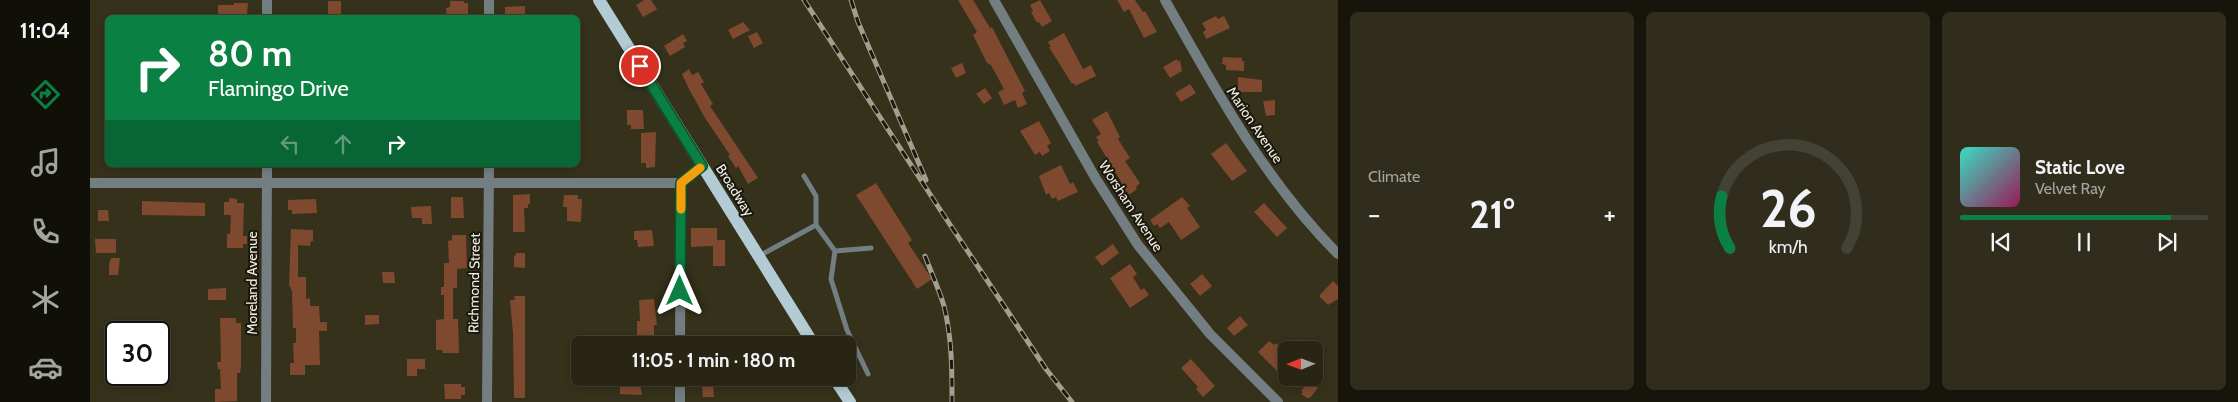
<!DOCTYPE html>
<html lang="en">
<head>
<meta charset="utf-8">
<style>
  :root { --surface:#282514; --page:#302d1d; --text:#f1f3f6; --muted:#a5a5a0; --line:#444234; --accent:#0b8043 }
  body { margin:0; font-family:Cabin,sans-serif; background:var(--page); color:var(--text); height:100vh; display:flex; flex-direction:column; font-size:19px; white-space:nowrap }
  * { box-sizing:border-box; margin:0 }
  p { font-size:16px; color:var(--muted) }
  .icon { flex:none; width:28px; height:28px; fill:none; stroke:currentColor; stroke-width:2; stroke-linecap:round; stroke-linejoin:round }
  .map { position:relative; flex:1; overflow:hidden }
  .side { display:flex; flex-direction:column; gap:12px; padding:12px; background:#16140b; width:900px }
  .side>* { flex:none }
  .banner { position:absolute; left:15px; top:15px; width:475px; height:152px; border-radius:8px; box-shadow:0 2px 8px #0003,0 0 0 1px var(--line); background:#0b8043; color:#fff; overflow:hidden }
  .needle { width:32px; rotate:269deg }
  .buttons { position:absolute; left:1188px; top:341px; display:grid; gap:10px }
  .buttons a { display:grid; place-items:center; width:45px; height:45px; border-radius:8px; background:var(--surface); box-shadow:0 2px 8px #0003,0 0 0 1px var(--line); font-size:25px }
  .speed { position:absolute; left:15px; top:321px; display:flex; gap:10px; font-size:25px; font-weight:700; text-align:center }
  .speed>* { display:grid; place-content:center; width:65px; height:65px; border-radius:50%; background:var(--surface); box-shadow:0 2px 8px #0003,0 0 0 1px var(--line); line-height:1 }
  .speed .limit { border:2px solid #111; border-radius:8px; background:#fff; color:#111 }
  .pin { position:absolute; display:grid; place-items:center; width:42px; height:42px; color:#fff; margin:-21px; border:2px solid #fff; border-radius:50%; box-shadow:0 1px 5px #0007 }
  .me { position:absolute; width:55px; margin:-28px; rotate:0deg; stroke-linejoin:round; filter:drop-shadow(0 0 4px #0008) }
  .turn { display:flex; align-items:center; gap:18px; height:105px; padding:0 20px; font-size:22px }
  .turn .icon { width:65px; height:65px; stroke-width:2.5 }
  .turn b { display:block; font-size:35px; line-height:42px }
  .lanes { display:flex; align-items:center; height:48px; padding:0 20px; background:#0003; justify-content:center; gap:25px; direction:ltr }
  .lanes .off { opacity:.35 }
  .big { font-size:38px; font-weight:800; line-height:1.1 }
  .side .card { flex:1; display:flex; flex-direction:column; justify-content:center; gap:8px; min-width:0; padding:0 18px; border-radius:8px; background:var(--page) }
  .side .dial { align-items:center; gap:0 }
  .dial svg { height:130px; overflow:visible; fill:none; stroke:var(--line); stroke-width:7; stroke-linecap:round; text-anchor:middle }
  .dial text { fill:var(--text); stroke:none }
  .song { display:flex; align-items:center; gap:15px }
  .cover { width:60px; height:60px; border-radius:8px; background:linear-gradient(135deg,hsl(170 70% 55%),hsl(330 70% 35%)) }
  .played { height:5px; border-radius:2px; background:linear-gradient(90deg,var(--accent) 85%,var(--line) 85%) }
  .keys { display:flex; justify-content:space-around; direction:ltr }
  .heat { display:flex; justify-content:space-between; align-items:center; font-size:28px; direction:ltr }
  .side .tiles { flex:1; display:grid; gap:12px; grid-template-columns:repeat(3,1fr) }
  .trip { position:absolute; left:481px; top:336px; width:285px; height:50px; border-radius:8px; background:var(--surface); box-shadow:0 2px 8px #0003,0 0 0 1px var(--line); font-weight:800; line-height:50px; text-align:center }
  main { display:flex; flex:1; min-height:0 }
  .dock { display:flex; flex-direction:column; width:90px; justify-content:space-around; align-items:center; background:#100f08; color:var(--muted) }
  .dock .icon { width:35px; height:35px }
  .dock .active { color:var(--accent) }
  .dock b { font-size:22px; color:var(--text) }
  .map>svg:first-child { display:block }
</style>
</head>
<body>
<main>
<nav class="dock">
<b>11:04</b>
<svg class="icon active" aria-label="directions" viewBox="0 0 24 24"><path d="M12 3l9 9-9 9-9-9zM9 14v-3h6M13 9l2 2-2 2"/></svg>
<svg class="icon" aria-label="music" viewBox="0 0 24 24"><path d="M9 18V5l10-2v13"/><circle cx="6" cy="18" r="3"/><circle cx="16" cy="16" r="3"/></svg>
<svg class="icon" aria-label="phone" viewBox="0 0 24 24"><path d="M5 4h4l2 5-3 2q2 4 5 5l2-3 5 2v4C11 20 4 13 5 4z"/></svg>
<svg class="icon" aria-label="climate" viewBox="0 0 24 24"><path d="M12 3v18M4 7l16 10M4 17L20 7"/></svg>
<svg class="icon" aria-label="car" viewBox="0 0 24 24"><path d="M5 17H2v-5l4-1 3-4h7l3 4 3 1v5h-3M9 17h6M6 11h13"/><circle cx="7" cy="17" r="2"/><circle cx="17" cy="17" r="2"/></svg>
</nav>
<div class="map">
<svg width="1248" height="402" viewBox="0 0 1248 402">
  <rect width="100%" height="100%" fill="#35311b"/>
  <path fill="#7e492e" d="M554 0H561L567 9 553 17 546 5Z
    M868 0H883L899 26 900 28 902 27 935 91 932 93 937 104 928 108 925 100 914 105 908 92 914 89 901 65 897 63 883 35 887 32Z
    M950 0 962 21 952 27 949 22 947 23 941 12 943 11 940 5Z
    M1027 0H1045L1053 12 1055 11 1067 32 1054 38 1039 9 1034 12Z
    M238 1H251V14H238Z
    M360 1H374V3H378V14H375V16L357 17 356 8 360 7Z
    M144 3H158L157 15H155V18H128V5H144Z
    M435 6V18H415V7Z
    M1126 16 1128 19 1134 16 1140 28 1116 39 1113 32 1116 30 1112 23Z
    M653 22 660 30 643 39 638 30Z
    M667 32 673 43 664 48 658 36Z
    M974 33 993 69 1001 65 1006 76 985 86 984 83 982 84 959 47H961L958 42Z
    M593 34 597 41 593 43 595 47 580 56 574 46Z
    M1133 57 1152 58V61H1154V71L1136 70V65L1132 64Z
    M1087 59 1088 62 1090 60 1092 71 1080 78 1073 67Z
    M872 63 876 73 866 78 861 68Z
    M599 69 602 75 608 72 614 82 611 84 623 104 620 106 668 178 658 184 648 166 646 168 638 156 640 155 615 118 599 89 592 74Z
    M1148 77 1172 80V92H1148Z
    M1100 84 1106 93 1091 102 1085 93Z
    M895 88 902 98 894 104 886 94Z
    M1185 100V115L1176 116 1173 101Z
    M537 110H553L554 129H541V125H537Z
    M1017 111 1030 137 1028 139 1040 158 1035 161 1050 183 1046 187 1047 189 1039 195 1037 191 1034 193 1029 187 1032 184 1030 180 1007 142 1009 141 1006 137 1011 134 1002 120Z
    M949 121 961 143 957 146 960 151 952 156 950 152 945 155 930 131Z
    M566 132 565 167 556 168V163H551V133Z
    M1136 143 1157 171 1142 181 1121 154Z
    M971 165 980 184 983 182 988 192 968 201 966 197 962 199 959 193 956 195 949 176Z
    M786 183 822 240 818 243 842 279 827 289 766 195Z
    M440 194V204H438V208H434L435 232H423V195Z
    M474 195H488V199H492L491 222 477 221V207H473Z
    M361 197H373L374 218H361Z
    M1092 197 1100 206 1097 208 1110 227 1091 240 1079 222 1070 228 1067 224 1064 226 1060 220Z
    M139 198 147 199V203H154L153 236H157V244H153V248H137V234H140L141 215H134V202H139Z
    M226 199 227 213 202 214V210H198V200Z
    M52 201 115 203V216L52 215Z
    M1174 203 1197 228 1187 237 1164 212Z
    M341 206 342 224H332V218H322L321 207Z
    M8 210H18L19 221H8Z
    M601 228H627V240H635V266H623V246L601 247Z
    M201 229 223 230V241H221L220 246 208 245V277H216V299L220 298V306H229L230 322H237V331H229L230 365H215V375H200V363H204L203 343H206V328H203L202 292 200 286H199Z
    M562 230 564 246 548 247 547 240H544V231Z
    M362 235H376L377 268 367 269V288H363V319H368L369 353H352L353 350H346V320L354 319V295H351V287H354V263H359L358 241 362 240Z
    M5 239H26V253H6Z
    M1023 244 1029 253 1012 266 1005 257Z
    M426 253H435V268L424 267V256L426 255Z
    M21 258H30L28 275H19V264Z
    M1040 264 1047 274 1043 277 1051 290 1054 288 1059 295 1040 308 1020 278Z
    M292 272H304L305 283H293Z
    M1112 274 1122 286 1110 296 1100 284Z
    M1243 281 1248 286V299L1238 305 1229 296Z
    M136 288V300H118V289Z
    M424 296H435V398H424L423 333 420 300H425Z
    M564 299 567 325H564V345H530V337L547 336V321H550L549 300Z
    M275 315H289V324L275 325Z
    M1150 316 1158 325 1144 336 1137 328Z
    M130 318H146V323H151V365L150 373H147V401L125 402V389H131L130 369H128L127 362H131Z
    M30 321 31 332H26V359H17V322Z
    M1179 341 1184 345 1186 343 1196 353V380L1168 352Z
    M317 359H335V369H327V376H317Z
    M1101 359 1125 386 1113 397 1106 389 1108 387 1091 368Z
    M1219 381 1228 388 1220 398H1217L1211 394 1213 392 1211 391Z
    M530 382 550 383 552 395 530 394Z
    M354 384H371V387H375V395H371V399H355Z
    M612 386H623L624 397H613Z"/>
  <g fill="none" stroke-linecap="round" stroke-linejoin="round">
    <path stroke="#727e82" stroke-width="5" d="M714 176 726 196V225
      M745 251 741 279 757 330 778 374
      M669 256 726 225 745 251 781 248"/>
    <path stroke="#727e82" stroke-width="10" d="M904 0 1006 179 1048 245 1120 334 1188 402
      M1075 0C1125 89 1175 181 1248 254
      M177 18V0
      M399 18V0
      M0 183H591L612 166
      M590 345 591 183
      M176 402 177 165
      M397 402 399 165
      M590 402V378"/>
    <path stroke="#b2cbd5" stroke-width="12" d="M509 0 724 345
      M744 378 760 402"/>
    <defs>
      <path id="rail" d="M714 0 849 208 956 369 982 402
        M761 0 768 22 836 180
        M835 256C841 272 849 289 854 306 862 338 862 369 862 402"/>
    </defs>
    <use href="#rail" stroke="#a29f8d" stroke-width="5"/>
    <use href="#rail" stroke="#1a180f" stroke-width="3" stroke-dasharray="9" stroke-linecap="butt"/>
  </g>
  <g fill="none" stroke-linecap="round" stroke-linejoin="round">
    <defs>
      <path id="route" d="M550 66 612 166 591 183 590 291"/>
    </defs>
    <use href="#route" stroke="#07532c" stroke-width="12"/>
    <use href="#route" stroke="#0b8043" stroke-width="9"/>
    <path stroke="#f59e0b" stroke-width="9" d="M591 209V183L610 168"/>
  </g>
  <g text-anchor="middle" stroke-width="4" stroke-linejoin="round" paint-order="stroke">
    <g font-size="14" fill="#f2f0e2" stroke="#1a180f">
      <text transform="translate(1165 125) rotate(56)" y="5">Marion Avenue</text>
      <text transform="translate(645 190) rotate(58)" y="5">Broadway</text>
      <text transform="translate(1041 206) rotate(57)" y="5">Worsham Avenue</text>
      <text transform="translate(162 283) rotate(-90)" y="5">Moreland Avenue</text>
      <text transform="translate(384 283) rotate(-89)" y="5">Richmond Street</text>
    </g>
  </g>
</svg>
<div class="buttons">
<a><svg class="needle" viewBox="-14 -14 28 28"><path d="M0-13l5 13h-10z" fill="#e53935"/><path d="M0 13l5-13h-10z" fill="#a5a5a0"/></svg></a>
</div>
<div class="speed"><div class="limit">30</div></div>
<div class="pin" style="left:550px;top:66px;background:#d93025"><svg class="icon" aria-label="arrive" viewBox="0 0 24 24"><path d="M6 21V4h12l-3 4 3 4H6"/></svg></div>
<svg class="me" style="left:590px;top:291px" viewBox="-20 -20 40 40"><path d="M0-17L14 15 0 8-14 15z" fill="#0b8043" stroke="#fff" stroke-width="4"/></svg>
<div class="trip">11:05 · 1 min · 180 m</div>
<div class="banner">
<div class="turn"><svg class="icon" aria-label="right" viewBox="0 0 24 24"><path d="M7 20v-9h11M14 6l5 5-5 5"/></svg><div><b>80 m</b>Flamingo Drive</div></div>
<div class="lanes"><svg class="icon off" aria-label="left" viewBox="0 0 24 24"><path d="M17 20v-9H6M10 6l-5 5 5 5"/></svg><svg class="icon off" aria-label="ahead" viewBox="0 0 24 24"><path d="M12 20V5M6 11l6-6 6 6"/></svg><svg class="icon" aria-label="right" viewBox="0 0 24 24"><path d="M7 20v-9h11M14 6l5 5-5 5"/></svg></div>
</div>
</div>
<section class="side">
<div class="tiles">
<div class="card"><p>Climate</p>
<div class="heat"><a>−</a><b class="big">21°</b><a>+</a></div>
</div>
<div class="card dial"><svg viewBox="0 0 100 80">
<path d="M14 69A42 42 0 1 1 86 69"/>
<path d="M14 69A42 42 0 0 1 9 37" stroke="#0b8043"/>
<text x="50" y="56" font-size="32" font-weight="700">26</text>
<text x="50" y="72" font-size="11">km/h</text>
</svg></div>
<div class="card">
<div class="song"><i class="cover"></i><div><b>Static Love</b><p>Velvet Ray</p></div></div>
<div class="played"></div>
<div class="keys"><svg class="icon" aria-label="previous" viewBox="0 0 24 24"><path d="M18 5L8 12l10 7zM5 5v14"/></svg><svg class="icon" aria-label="pause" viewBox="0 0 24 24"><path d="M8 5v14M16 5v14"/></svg><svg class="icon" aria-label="next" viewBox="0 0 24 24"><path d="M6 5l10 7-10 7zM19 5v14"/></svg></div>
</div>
</div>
</section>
</main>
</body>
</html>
